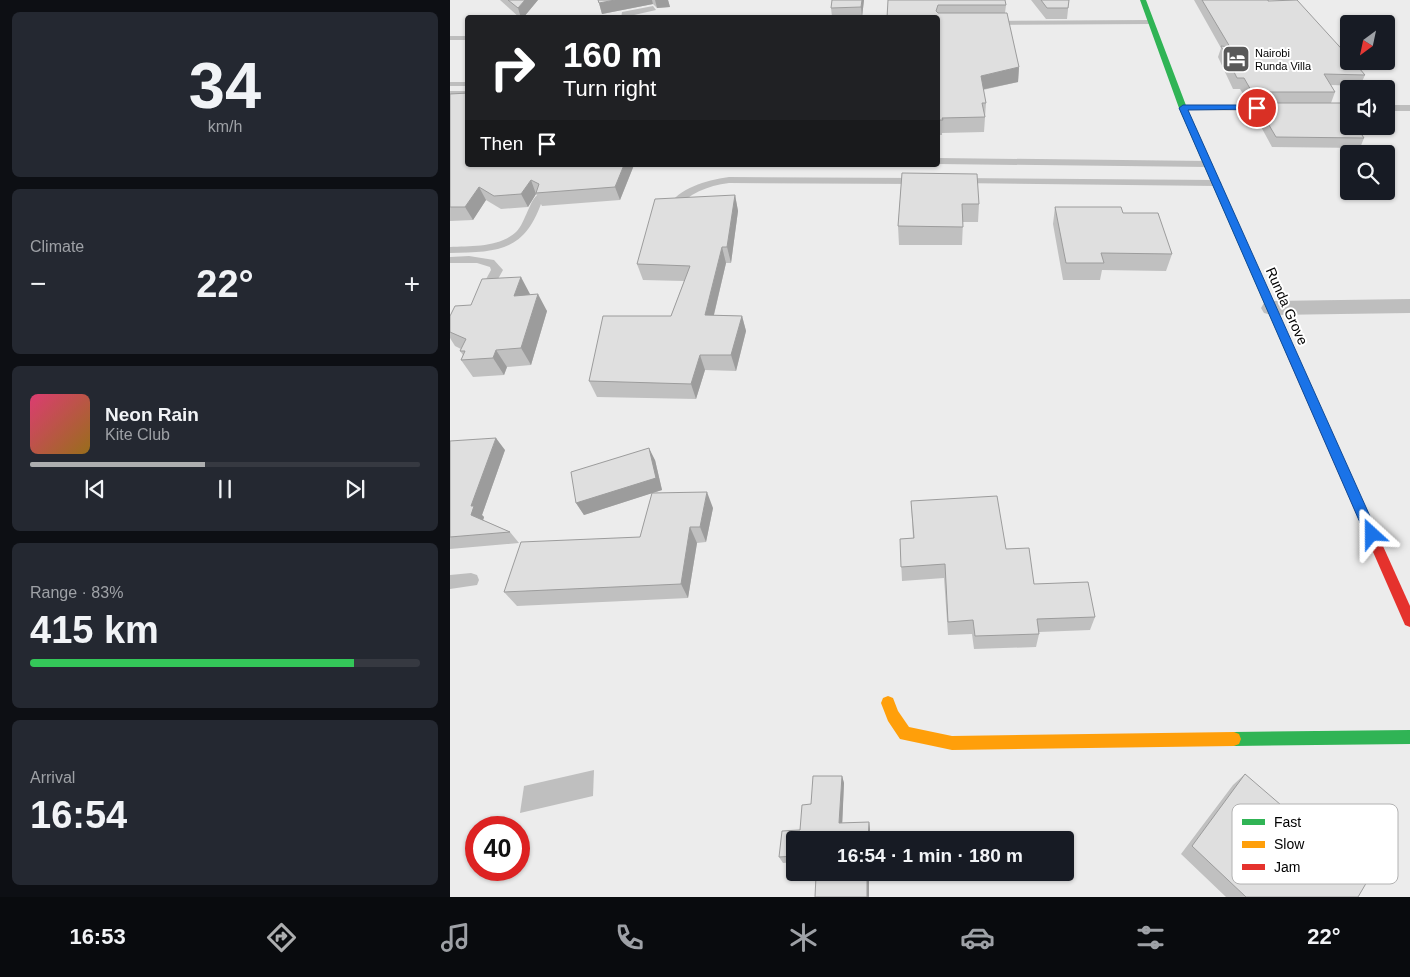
<!DOCTYPE html>
<html lang="en">
<head>
<meta charset="utf-8">
<style>
  :root { --surface:#171b24; --page:#242831; --text:#f1f3f6; --muted:#9ea1a6; --line:#363941; --accent:#adaeaf }
  body { margin:0; font-family:Arial,sans-serif; background:var(--page); color:var(--text); height:100vh; display:flex; flex-direction:column; font-size:19px; white-space:nowrap }
  * { box-sizing:border-box; margin:0 }
  p { font-size:16px; color:var(--muted) }
  .icon { flex:none; width:28px; height:28px; fill:none; stroke:currentColor; stroke-width:2; stroke-linecap:round; stroke-linejoin:round }
  .map { position:relative; flex:1; overflow:hidden }
  .panel { display:flex; flex-direction:column; gap:12px; padding:12px; background:#0d0f14; width:450px }
  .panel>* { flex:none }
  .guide { position:absolute; left:15px; top:15px; width:475px; height:152px; border-radius:5px; box-shadow:0 1px 4px #0004; background:#202124; color:#fff; overflow:hidden }
  .needle { width:32px; rotate:213deg }
  .tools { position:absolute; left:890px; top:15px; display:grid; gap:10px }
  .tools a { display:grid; place-items:center; width:55px; height:55px; border-radius:5px; background:var(--surface); box-shadow:0 1px 4px #0004; font-size:25px }
  .speed { position:absolute; left:15px; top:816px; display:flex; gap:10px; font-size:25px; font-weight:700; text-align:center }
  .speed>* { display:grid; place-content:center; width:65px; height:65px; border-radius:50%; background:var(--surface); box-shadow:0 1px 4px #0004; line-height:1 }
  .speed .limit { border:8px solid #d22; background:#fff; color:#111 }
  .pin { position:absolute; display:grid; place-items:center; width:42px; height:42px; color:#fff; margin:-21px; border:2px solid #fff; border-radius:50%; box-shadow:0 1px 5px #0007 }
  .me { position:absolute; width:55px; margin:-28px; rotate:336deg; stroke-linejoin:round; filter:drop-shadow(0 0 4px #0008) }
  .turn { display:flex; align-items:center; gap:18px; height:105px; padding:0 15px; font-size:22px }
  .turn .icon { width:65px; height:65px; stroke-width:2.5 }
  .turn b { display:block; font-size:35px; line-height:42px }
  .then { display:flex; align-items:center; height:48px; padding:0 15px; background:#0003; gap:10px; font-size:19px }
  .big { font-size:38px; font-weight:700; line-height:1.1 }
  .panel .tile { flex:1; display:flex; flex-direction:column; justify-content:center; gap:8px; min-width:0; padding:0 18px; border-radius:8px; background:var(--page) }
  .panel .dial { align-items:center; gap:0 }
  .dial b { font-size:65px; line-height:1 }
  .song { display:flex; align-items:center; gap:15px }
  .cover { width:60px; height:60px; border-radius:8px; background:linear-gradient(135deg,hsl(340 70% 55%),hsl(40 70% 35%)) }
  .played { height:5px; border-radius:2px; background:linear-gradient(90deg,var(--accent) 45%,var(--line) 45%) }
  .keys { display:flex; justify-content:space-around; direction:ltr }
  .heat { display:flex; justify-content:space-between; align-items:center; font-size:28px; direction:ltr }
  .charge { height:8px; border-radius:4px; background:linear-gradient(90deg,#34c759 83%,var(--line) 0) }
  .trip { position:absolute; left:336px; top:831px; width:288px; height:50px; border-radius:5px; background:var(--surface); box-shadow:0 1px 4px #0004; font-weight:700; line-height:50px; text-align:center }
  .tab-bar { display:flex; height:80px; justify-content:space-around; align-items:center; background:#090b0e; color:var(--muted) }
  .tab-bar .icon { width:35px; height:35px }
  .tab-bar .on { color:var(--accent) }
  .tab-bar b { font-size:22px; color:var(--text) }
  main { display:flex; flex:1; min-height:0 }
  .map>svg:first-child { display:block }
</style>
</head>
<body>
<main>
<section class="panel">
<div class="tile dial"><b>34</b><p>km/h</p></div>
<div class="tile"><p>Climate</p>
<div class="heat"><a>−</a><b class="big">22°</b><a>+</a></div>
</div>
<div class="tile">
<div class="song"><i class="cover"></i><div><b>Neon Rain</b><p>Kite Club</p></div></div>
<div class="played"></div>
<div class="keys"><svg class="icon" aria-label="previous" viewBox="0 0 24 24"><path d="M18 5L8 12l10 7zM5 5v14"/></svg><svg class="icon" aria-label="pause" viewBox="0 0 24 24"><path d="M8 5v14M16 5v14"/></svg><svg class="icon" aria-label="next" viewBox="0 0 24 24"><path d="M6 5l10 7-10 7zM19 5v14"/></svg></div>
</div>
<div class="tile"><p>Range · 83%</p><b class="big">415 km</b><div class="charge"></div></div>
<div class="tile"><p>Arrival</p><b class="big">16:54</b></div>
</section>
<div class="map">
<svg width="960" height="897" viewBox="0 0 960 897">
  <rect width="100%" height="100%" fill="#fff"/>
  <path fill="#ececec" fill-rule="evenodd" d="M0 0H960V897H0ZM18 18H488V165H18ZM899 24H936V61H899ZM899 89H936V126H899ZM899 154H936V191H899ZM26 828H69V870H26ZM345 840H615V872H345Z"/>
  <path fill="#bfbfbf" d="M144 770 143 796 70 813 74 786Z"/>
  <g fill="none" stroke-linecap="round" stroke-linejoin="round">
    <path fill="#bebebe" fill-rule="evenodd" d="M203 6 206 10 171 18 172 12Z
      M700 20 704 22 703 24 541 25 537 23 541 21Z
      M0 36H18V40H0Z
      M0 82H18V86H0Z
      M0 91H18V96L0 97Z
      M733 105H822L826 108 822 111 730 110 729 108Z
      M876 105H899V111L873 110 872 108Z
      M936 105H960V111H936Z
      M488 158 758 161 763 164 758 167 488 164Z
      M279 177 468 178 473 181 468 184 279 183C257 186 239 193 225 210H217L216 208C231 187 254 181 279 177Z
      M510 178 767 180 772 183 767 186 507 183V179Z
      M88 195 93 198C76 251 50 252 0 253V247C22 246 50 248 67 231 75 223 81 197 88 195Z
      M19 256 44 260 53 270 38 297 34 298 28 294 41 270 40 267 27 263H0V257Z
      M21 573 27 575 29 580 27 585 0 589V575Z"/>
    <path fill="#bebebe" fill-rule="evenodd" d="M960 299V313L822 315 814 313 811 308 814 303 822 301Z"/>
    <path fill="#30b455" fill-rule="evenodd" d="M690 0H696L737 108 846 353 845 355 841 357 836 353 729 108Z
      M960 730V744L784 746 779 744 777 739 779 734 784 732Z"/>
    <path fill="#ff9f0a" fill-rule="evenodd" d="M438 696 443 698 448 711 459 727 502 736 784 732 789 734 791 739 789 744 784 746 502 750 450 739 438 721 431 703 433 698Z"/>
    <path fill="#e5322d" fill-rule="evenodd" d="M841 349 846 353 960 606V627L955 625 836 353Z"/>
  </g>
  <path fill="#c0c0c0" d="M50 0H88L73 18H70Z
    M148 0H218L220 7 207 8 203 4 152 14 149 3Z
    M414 0 412 17H382L381 8Z
    M438 0 556 5 555 13 569 67 568 82 533 90 536 103 534 132 492 133V135H488V18Z
    M581 0H619L617 19H596Z
    M744 0H818L915 75 910 86 881 85 885 92 881 103 914 138 910 148 822 147 803 112 806 103H798L790 89H783L768 57 771 48Z
    M0 94 18 165H184L170 200 92 206 86 194 78 207 51 209 36 200 23 220 0 221Z
    M452 173 529 204 528 222H513L512 245H449L448 226Z
    M285 195 288 211 281 263H276L264 315 292 316 296 331 286 371 255 370 246 399 147 397 139 381 221 316 234 281 193 280 187 264Z
    M605 207 673 213 722 254 716 271 652 270 650 280H613L603 224Z
    M80 294V295L97 311 81 365 57 367 54 375 23 377 11 360 13 355 10 351 11 349 5 346 0 338V316L21 305Z
    M0 441 55 450 32 515 34 517 33 520 60 532 69 543 0 549Z
    M205 460 212 490 202 493 263 508 256 542 247 543 238 598 67 606 54 592 190 537 202 493 134 515 126 503Z
    M461 501 556 549 584 584 645 617 640 630 589 632V634L586 647 524 649 522 634 498 635 494 578 452 581 450 539 463 538Z
    M795 774 908 897H776L731 854 783 785Z
    M392 776 394 783 392 823 419 822 420 829 345 840V862L333 863 329 857 350 830 361 804Z
    M419 872 366 881H351L347 876Z"/>
  <path fill="#9c9c9c" d="M75 0H88L73 18H71L68 8Z
    M165 0H202L203 4 152 14 149 3Z
    M205 0H218L220 7 207 8Z
    M412 0H414L412 17 411 7Z
    M569 67 568 82 530 90 531 76Z
    M174 165H184L170 200 165 187Z
    M81 180 86 194 78 207 71 194Z
    M29 187 36 200 23 220 15 207Z
    M285 195 288 211 281 263 277 247Z
    M272 247 276 263 260 331 255 315Z
    M71 277 80 294 73 313 64 296Z
    M88 294 97 311 81 365 71 348Z
    M292 316 296 331 286 371 281 355Z
    M46 350 57 367 54 375 43 358Z
    M250 355 255 370 246 399 241 384Z
    M46 438 55 450 32 515 34 517 31 527 21 515V506Z
    M199 448 205 460 212 490 134 515 126 503Z
    M257 492 263 508 256 542 250 527Z
    M240 527 247 543 238 598 231 584Z
    M392 776 394 783 392 829 389 823Z
    M419 822 420 829V840H418Z
    M417 872H419V897H417Z"/>
  <path fill="#dfdfdf" stroke="#9c9c9c" d="M58 0H75L68 8Z
    M148 0H165L149 3Z
    M382 0H412L411 7 381 8Z
    M438 0H555L556 5H488L486 11 488 13H557L569 67 531 76 536 103H532L535 117 492 118 493 120H488V18H437Z
    M591 0H619L618 8H597Z
    M752 0H818V1L847 0 899 57V61H903L915 75 874 74 885 92H802L794 78H787L771 46 780 47Z
    M18 93V165H174L165 187 86 193 89 184 81 180 71 194 44 196 29 187 15 207H0V94Z
    M806 103H891L899 115V126H906L914 138 826 137Z
    M452 173 527 174 529 204H512L513 227 448 226Z
    M285 195 277 247H272L255 315 292 316 281 355H250L241 384 139 381 153 316H221L240 266 187 264 205 199Z
    M605 207H671L673 213H708L722 254 651 253 654 263H616Z
    M71 277 64 296 88 294 71 348 46 350 43 358 11 360 15 351H10L16 339 0 332V316L5 306 21 305 32 279Z
    M46 438 21 506H24L21 515 60 532 0 537V441Z
    M199 448 206 478 126 503 121 472Z
    M257 492 250 527H240L231 584 54 592 71 542 190 537 202 493Z
    M547 496 556 549 579 548 584 584 638 582 645 617 587 619 589 634 525 636 523 620 498 622 495 564 451 567 450 539 464 538 461 501Z
    M795 774 918 880 908 897H796L742 846Z
    M363 776H392L389 823 419 822 418 840H345V856L329 857 332 831 350 830 352 805 361 804Z
    M347 872H417V897H365L366 876H347Z"/>
  <path fill="#1a73e8" stroke="#114b97" d="M807 105 809 109 738 110 928 534 922 539 915 534 729 108 733 105Z"/>
  <defs>
    <symbol id="hotel-square" viewBox="-11 -11 22 22"><rect x="-9" y="-9" width="18" height="18" rx="4" fill="#595959" stroke="#fff"/><path d="M-6-4.5h1.5V1H6V5H4.5V3h-9V5H-6ZM-4 0a1.8 1.8 0 1 1 3.6 0ZM.5 0V-2.5h3Q6-2.5 6 0Z" fill="#fff"/></symbol>
  </defs>
  <g fill-rule="evenodd">
    <use href="#hotel-square" x="770" y="43" width="32" height="32"/>
  </g>
  <g text-anchor="middle" stroke-width="4" stroke-linejoin="round" paint-order="stroke">
    <g font-size="11" fill="#000" stroke="#fff" text-anchor="start">
      <text x="805" y="57">Nairobi<tspan x="805" dy="13">Runda Villa</tspan></text>
    </g>
    <g font-size="14" fill="#000" stroke="#fff">
      <text transform="translate(837 306) rotate(66)" y="5">Runda Grove</text>
    </g>
  </g>
  <rect x="782" y="804" width="166" height="80" rx="8" fill="#fff" stroke="#b2b2b2" stroke-width="1"/>
  <rect x="792" y="819" width="23" height="6" fill="#30b455"/>
  <rect x="792" y="841" width="23" height="7" fill="#ff9f0a"/>
  <rect x="792" y="864" width="23" height="6" fill="#e5322d"/>
  <g font-size="14" fill="#000">
    <text x="824" y="827">Fast</text>
    <text x="824" y="849">Slow</text>
    <text x="824" y="872">Jam</text>
  </g>
</svg>
<div class="tools">
<a><svg class="needle" viewBox="-14 -14 28 28"><path d="M0-13l5 13h-10z" fill="#e53935"/><path d="M0 13l5-13h-10z" fill="#9ea1a6"/></svg></a>
<a><svg class="icon" aria-label="sound" viewBox="0 0 24 24"><path d="M4 9h4l5-4v14l-5-4H4zM17 9q2 3 0 6"/></svg></a>
<a><svg class="icon" aria-label="search" viewBox="0 0 24 24"><circle cx="10" cy="10" r="6"/><path d="M15 15l6 6"/></svg></a>
</div>
<div class="speed"><div class="limit">40</div></div>
<div class="pin" style="left:807px;top:108px;background:#d93025"><svg class="icon" aria-label="arrive" viewBox="0 0 24 24"><path d="M6 21V4h12l-3 4 3 4H6"/></svg></div>
<svg class="me" style="left:922px;top:534px" viewBox="-20 -20 40 40"><path d="M0-17L14 15 0 8-14 15z" fill="#1a73e8" stroke="#fff" stroke-width="4"/></svg>
<div class="trip">16:54 · 1 min · 180 m</div>
<div class="guide">
<div class="turn"><svg class="icon" aria-label="right" viewBox="0 0 24 24"><path d="M7 20v-9h11M14 6l5 5-5 5"/></svg><div><b>160 m</b>Turn right</div></div>
<div class="then">Then<svg class="icon" aria-label="arrive" viewBox="0 0 24 24"><path d="M6 21V4h12l-3 4 3 4H6"/></svg></div>
</div>
</div>
</main>
<nav class="tab-bar">
<b>16:53</b>
<svg class="icon on" aria-label="directions" viewBox="0 0 24 24"><path d="M12 3l9 9-9 9-9-9zM9 14v-3h6M13 9l2 2-2 2"/></svg>
<svg class="icon" aria-label="music" viewBox="0 0 24 24"><path d="M9 18V5l10-2v13"/><circle cx="6" cy="18" r="3"/><circle cx="16" cy="16" r="3"/></svg>
<svg class="icon" aria-label="phone" viewBox="0 0 24 24"><path d="M5 4h4l2 5-3 2q2 4 5 5l2-3 5 2v4C11 20 4 13 5 4z"/></svg>
<svg class="icon" aria-label="climate" viewBox="0 0 24 24"><path d="M12 3v18M4 7l16 10M4 17L20 7"/></svg>
<svg class="icon" aria-label="car" viewBox="0 0 24 24"><path d="M5 17H2v-5l4-1 3-4h7l3 4 3 1v5h-3M9 17h6M6 11h13"/><circle cx="7" cy="17" r="2"/><circle cx="17" cy="17" r="2"/></svg>
<svg class="icon" aria-label="filters" viewBox="0 0 24 24"><path d="M4 7h16M4 17h16"/><circle cx="9" cy="7" r="2"/><circle cx="15" cy="17" r="2"/></svg>
<b>22°</b>
</nav>
</body>
</html>
